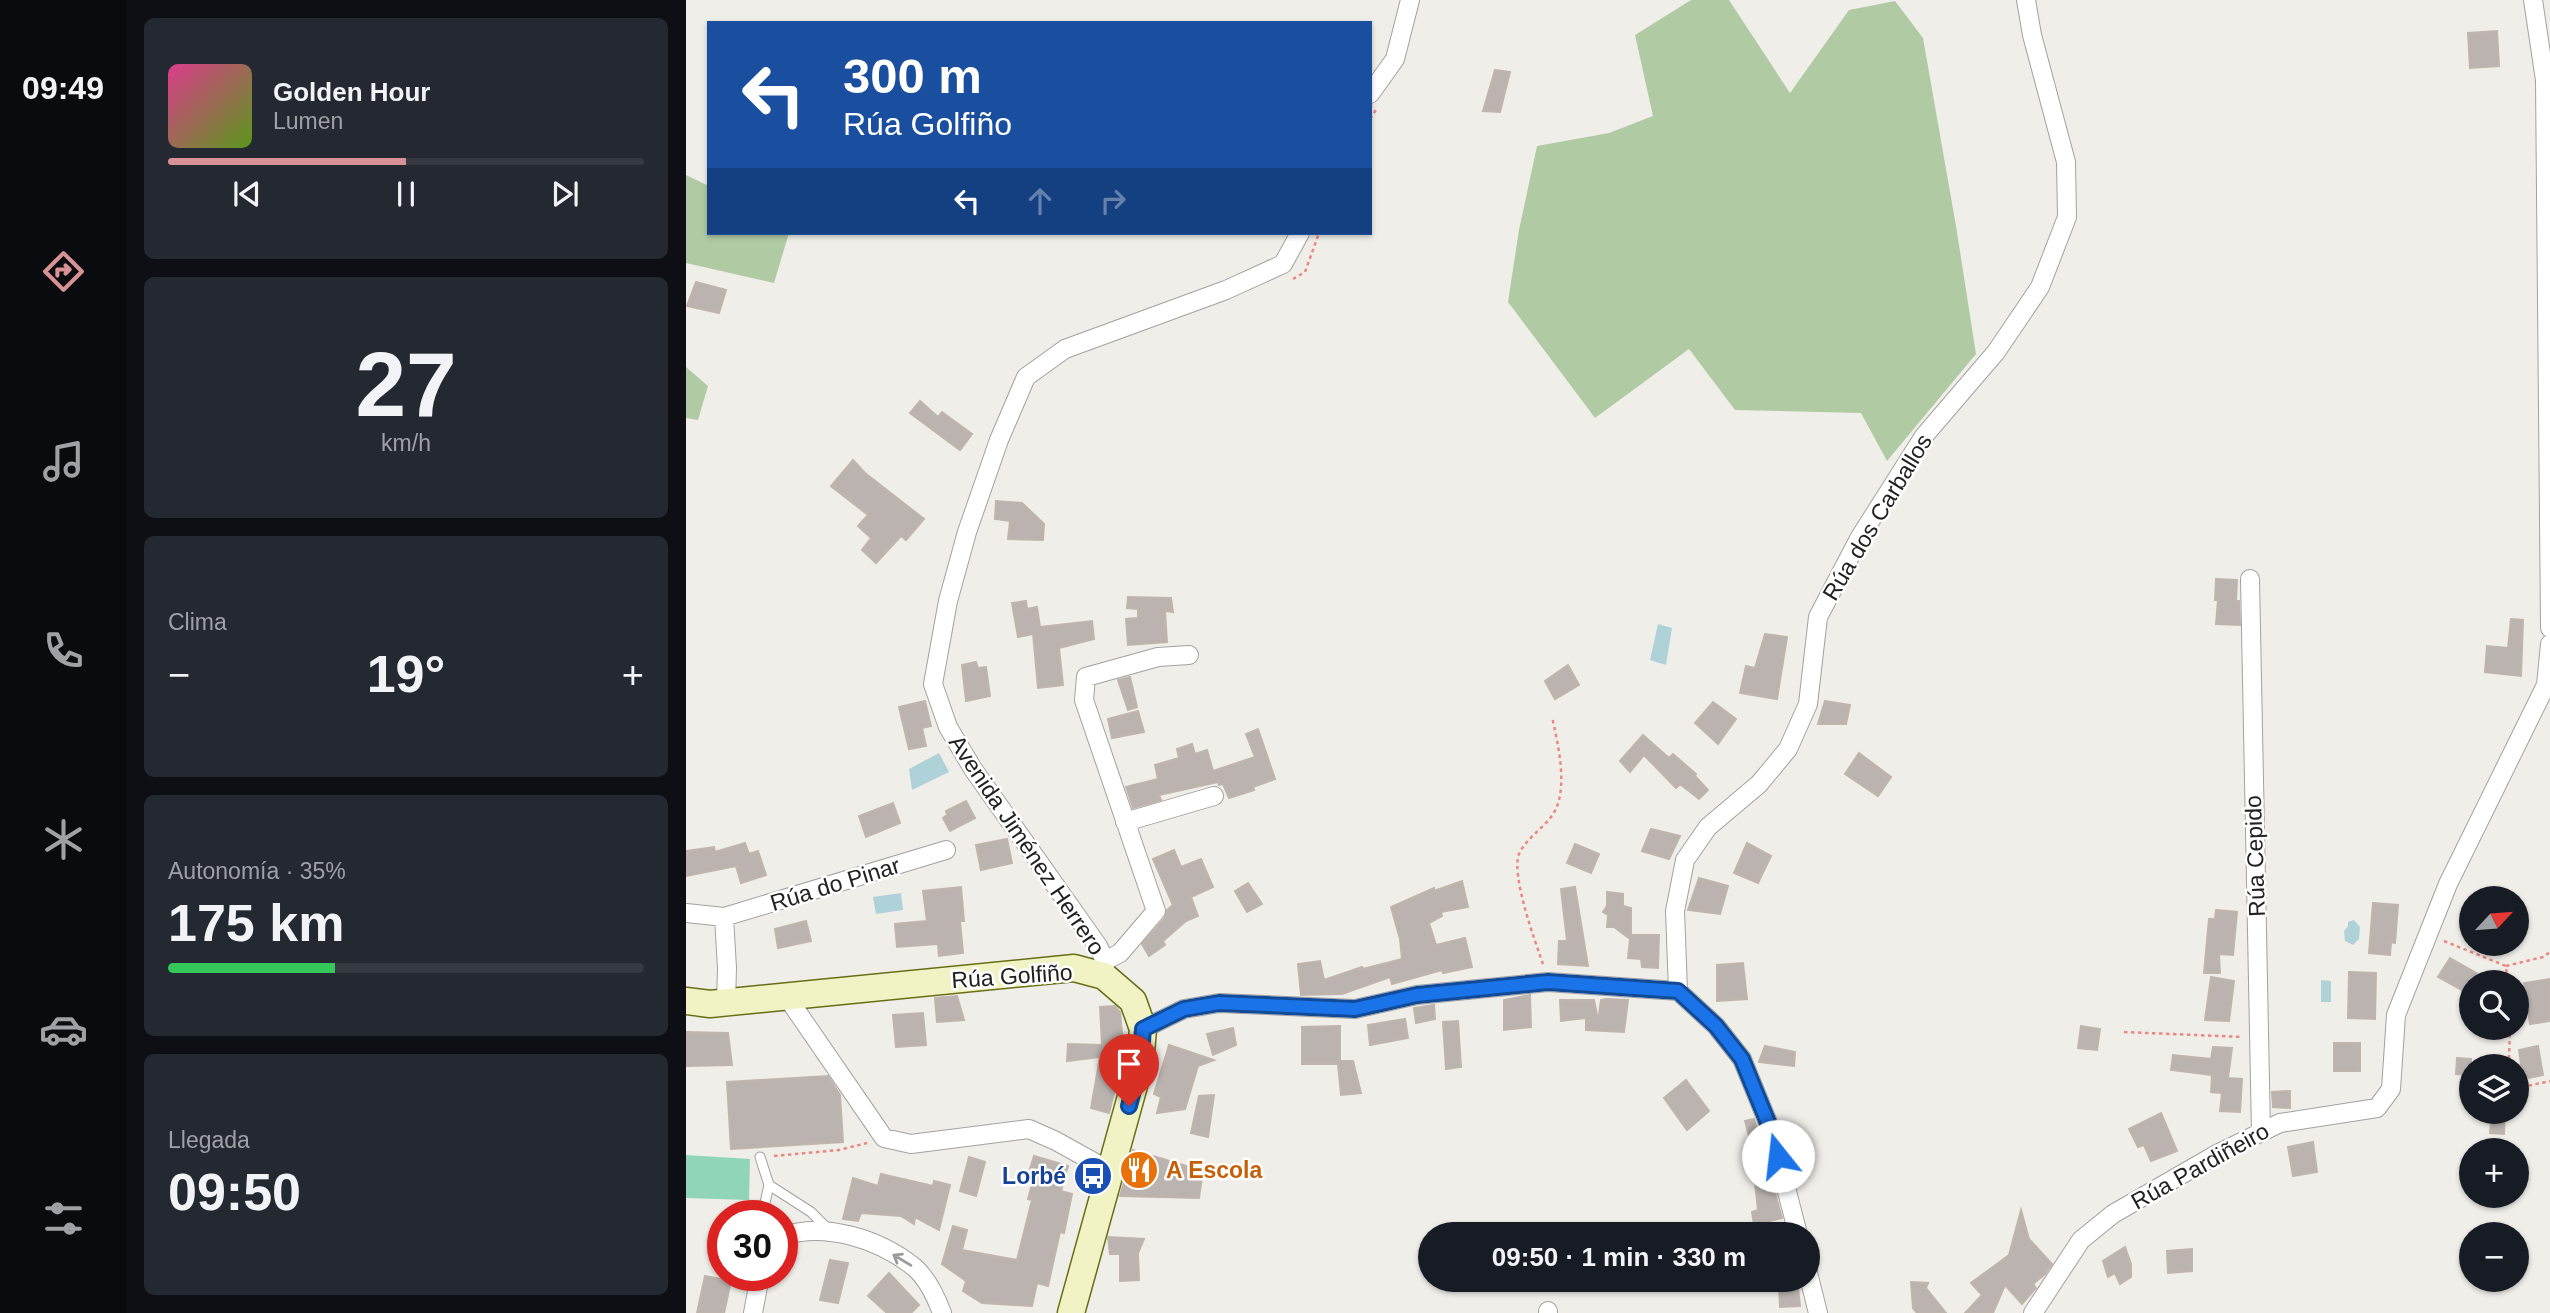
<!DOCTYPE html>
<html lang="es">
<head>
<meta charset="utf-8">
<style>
  :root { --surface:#171b24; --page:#242831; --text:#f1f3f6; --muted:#9ea1a6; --line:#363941; --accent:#d89195 }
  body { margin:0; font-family:Helvetica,sans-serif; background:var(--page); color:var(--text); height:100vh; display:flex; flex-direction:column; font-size:26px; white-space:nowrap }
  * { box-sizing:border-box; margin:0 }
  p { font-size:23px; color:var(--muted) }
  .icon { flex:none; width:38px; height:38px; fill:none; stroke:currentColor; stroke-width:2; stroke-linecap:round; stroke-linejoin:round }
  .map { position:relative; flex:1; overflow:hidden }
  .details { display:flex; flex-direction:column; gap:18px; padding:18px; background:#0d0f14; width:560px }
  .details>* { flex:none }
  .guide { position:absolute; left:21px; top:21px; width:665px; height:214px; border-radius:0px; box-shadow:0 2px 5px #0004; background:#1a4fa0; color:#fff; overflow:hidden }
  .needle { width:46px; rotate:64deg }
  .controls { position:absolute; left:1773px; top:886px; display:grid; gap:14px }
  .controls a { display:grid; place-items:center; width:70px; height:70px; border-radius:50%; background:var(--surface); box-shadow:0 2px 5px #0004; font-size:35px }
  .speed { position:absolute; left:21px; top:1200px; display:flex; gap:14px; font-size:35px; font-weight:700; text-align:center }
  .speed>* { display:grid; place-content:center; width:91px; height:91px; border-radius:50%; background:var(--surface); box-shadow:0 2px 5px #0004; line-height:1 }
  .speed .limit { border:10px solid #d22; background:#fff; color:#111 }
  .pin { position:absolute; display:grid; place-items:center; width:60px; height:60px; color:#fff; margin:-72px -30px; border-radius:50% 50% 50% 0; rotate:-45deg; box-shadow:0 0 7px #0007 }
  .pin .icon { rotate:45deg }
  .me { position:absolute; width:77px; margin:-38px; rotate:344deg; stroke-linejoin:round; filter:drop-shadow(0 0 5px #0008) }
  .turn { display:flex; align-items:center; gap:24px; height:147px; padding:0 21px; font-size:32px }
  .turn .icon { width:91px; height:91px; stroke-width:2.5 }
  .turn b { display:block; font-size:49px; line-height:60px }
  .lanes { display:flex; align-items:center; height:66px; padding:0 21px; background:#0003; justify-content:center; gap:35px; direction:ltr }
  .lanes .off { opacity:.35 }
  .big { font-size:52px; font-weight:700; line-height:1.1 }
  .details .card { flex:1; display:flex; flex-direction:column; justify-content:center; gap:10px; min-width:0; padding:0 24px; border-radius:10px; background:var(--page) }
  .details .dial { align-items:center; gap:0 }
  .dial b { font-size:91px; line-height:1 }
  .song { display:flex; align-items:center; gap:21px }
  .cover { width:84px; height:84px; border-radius:10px; background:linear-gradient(135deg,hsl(330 70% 55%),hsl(90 70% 35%)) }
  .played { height:7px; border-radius:4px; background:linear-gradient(90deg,var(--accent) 50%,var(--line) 50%) }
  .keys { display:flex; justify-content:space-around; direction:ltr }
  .heat { display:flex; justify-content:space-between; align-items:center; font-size:38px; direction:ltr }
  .charge { height:10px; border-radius:5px; background:linear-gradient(90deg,#34c759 35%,var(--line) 0) }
  .trip { position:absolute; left:732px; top:1222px; width:402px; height:70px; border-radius:35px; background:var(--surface); box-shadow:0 2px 5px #0004; font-weight:700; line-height:70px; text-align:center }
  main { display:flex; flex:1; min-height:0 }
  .tab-bar { display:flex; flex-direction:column; width:126px; justify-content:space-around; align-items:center; background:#090b0e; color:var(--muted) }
  .tab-bar .icon { width:49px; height:49px }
  .tab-bar .active { color:var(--accent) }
  .tab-bar b { font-size:32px; color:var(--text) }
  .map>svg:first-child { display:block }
</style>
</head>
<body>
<main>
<nav class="tab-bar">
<b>09:49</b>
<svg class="icon active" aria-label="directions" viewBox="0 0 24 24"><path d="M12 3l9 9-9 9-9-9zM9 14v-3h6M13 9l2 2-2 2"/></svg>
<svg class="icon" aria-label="music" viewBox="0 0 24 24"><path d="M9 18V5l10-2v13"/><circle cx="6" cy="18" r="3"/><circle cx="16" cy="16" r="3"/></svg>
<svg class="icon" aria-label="phone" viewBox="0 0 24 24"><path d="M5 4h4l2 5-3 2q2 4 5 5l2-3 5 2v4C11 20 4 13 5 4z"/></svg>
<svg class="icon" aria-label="climate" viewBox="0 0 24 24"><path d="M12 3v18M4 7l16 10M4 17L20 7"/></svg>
<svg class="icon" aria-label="car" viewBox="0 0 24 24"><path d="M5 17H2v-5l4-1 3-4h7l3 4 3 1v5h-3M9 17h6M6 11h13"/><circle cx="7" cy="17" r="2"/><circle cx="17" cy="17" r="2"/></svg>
<svg class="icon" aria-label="filters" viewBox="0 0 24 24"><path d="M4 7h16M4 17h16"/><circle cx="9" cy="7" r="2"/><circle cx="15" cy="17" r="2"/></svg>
</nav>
<section class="details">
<div class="card">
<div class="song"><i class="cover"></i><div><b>Golden Hour</b><p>Lumen</p></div></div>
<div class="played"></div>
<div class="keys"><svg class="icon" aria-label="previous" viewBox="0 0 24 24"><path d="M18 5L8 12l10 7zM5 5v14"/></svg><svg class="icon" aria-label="pause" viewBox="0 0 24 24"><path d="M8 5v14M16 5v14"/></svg><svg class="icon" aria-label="next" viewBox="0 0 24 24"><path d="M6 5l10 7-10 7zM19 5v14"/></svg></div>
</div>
<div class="card dial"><b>27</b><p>km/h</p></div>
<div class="card"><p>Clima</p>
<div class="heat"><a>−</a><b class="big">19°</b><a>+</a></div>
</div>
<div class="card"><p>Autonomía · 35%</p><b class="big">175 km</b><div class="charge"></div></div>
<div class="card"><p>Llegada</p><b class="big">09:50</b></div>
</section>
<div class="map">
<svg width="1864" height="1313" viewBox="0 0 1864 1313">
  <rect width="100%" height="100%" fill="#f0eee9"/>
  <path fill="#b0cba3" d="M1005 0H1043L1104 93 1163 10 1209 1 1237 38 1270 226 1290 354 1201 461 1175 413 1049 410 1003 349 909 418 822 302 833 230 851 146 923 133 967 116 949 35Z
    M0 175 23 186V233H103L88 283 0 263Z
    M0 367 22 386 12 420 0 418Z"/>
  <path fill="#91d5b8" d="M0 1155 64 1159 63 1200 0 1198Z"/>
  <path fill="#afd1d8" d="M972 624 986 628 980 665 964 660Z
    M253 753 263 772 226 790 223 769Z
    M215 893 217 910 190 914 187 897Z
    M1668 920 1674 927 1673 939 1667 945 1659 941 1658 931 1662 926V922Z
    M1635 980 1645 981V1002H1635Z"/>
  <path fill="#bab3af" stroke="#c0b5ad" stroke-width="2" d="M1811 31 1813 66 1784 68 1782 33Z
    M809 70 824 72 814 112 797 111Z
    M10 282 40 290 33 313 1 306Z
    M234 401 252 417 256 412 286 434 274 450 224 413Z
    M167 460 179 473 238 519 220 540 215 536 190 563 176 550 185 538 172 526 182 515 145 486Z
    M310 501 336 503 358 524 357 540 322 539 324 521 309 519Z
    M1530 579 1551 580 1550 601H1553L1554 625 1530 624 1532 600H1529Z
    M442 597 485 598 487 612 479 611 481 642 442 645 440 619 452 618V609L441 608Z
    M340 601 341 609 351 607 354 627 406 621 408 639 373 648 377 685 352 688 347 634 332 637 326 603Z
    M1825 619 1837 620 1835 676 1799 672 1801 646 1822 648Z
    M1079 634 1101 637 1091 699 1054 693 1060 666 1069 668Z
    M290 662 292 668 300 667 304 696 280 701 276 665Z
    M882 665 893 685 869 699 859 681Z
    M444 677 451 707 442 710 432 680Z
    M239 701 245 726 236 728 240 746 223 749 213 707Z
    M1139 701 1164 705 1160 724H1132Z
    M1027 702 1050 719 1032 744 1009 723Z
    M452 711 458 732 426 738 422 719Z
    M572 729 589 779 567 787 568 790 543 798 537 784 533 785 532 782 473 795 475 800 447 808 440 787 472 779 469 765 493 758 491 749 506 744 509 754 521 750 527 771 569 757 560 734Z
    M957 735 983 758 987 754 1010 774 1009 776 1022 790 1013 799 994 784 990 788 958 755 944 772 934 761Z
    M1173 753 1205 777 1192 796 1159 774Z
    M280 801 289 818 264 831 257 818 261 815 260 811Z
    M207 803 214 823 180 837 173 816Z
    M965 829 994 836 983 859 956 851Z
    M321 839 326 863 295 870 290 845Z
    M59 843 63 854 72 851 80 875 55 883 50 866 0 876V851L28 847 29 852Z
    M1061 843 1085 856 1072 883 1048 873Z
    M889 844 913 854 905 873 881 863Z
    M488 850 495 867 515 859 527 887 505 897 512 916 500 921 477 941 479 945 463 956 456 944 479 918 481 910 487 905 467 859Z
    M1013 878 1042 886 1034 914 1002 910Z
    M776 881 782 907 755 912 756 916 743 923 750 945 779 938 786 967 757 973 756 970 706 984 704 977 656 994 615 995 612 964 634 961 638 980 676 967 677 969 716 959 714 939 705 907 748 888V891Z
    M562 883 576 904 561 912 549 891Z
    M275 887 278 921H274L277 953 253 956 252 944 211 947 209 924 241 921 237 891Z
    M889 887 900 954 902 966 872 964 873 941H881L875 889Z
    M921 892 937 894V906L945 908V935H973L972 968 956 967 955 959 942 958 944 939 928 927H921L922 915 917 912 921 906Z
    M1687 903 1712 905 1709 943 1705 942 1704 955 1683 953Z
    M1530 910 1551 912 1547 955 1533 954 1534 973H1518L1523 919H1529Z
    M120 921 125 941 92 948 89 929Z
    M1764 958 1806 982H1785V995L1752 977Z
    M1057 963 1061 999 1031 1001V965Z
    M1663 972 1690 973 1689 1019 1662 1018Z
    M1525 977 1548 981 1543 1021 1519 1020Z
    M1864 979V1021L1844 1024 1838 983Z
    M844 995 845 1027 818 1030V1000Z
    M271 996 278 1020 251 1022 249 998Z
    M920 999 942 1000 938 1032 900 1030V1018L875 1021 874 1000H908L911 1015H913L915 1000Z
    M748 1005 749 1019 730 1023 728 1008Z
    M429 1006 434 1012 438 1054 423 1113 405 1108 414 1057 381 1061 382 1044 416 1045 414 1007Z
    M237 1013 240 1045 210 1047 207 1015Z
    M719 1019 722 1038 684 1045 682 1025Z
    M772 1021 775 1067 760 1069 757 1022Z
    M654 1026V1061H667L675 1093 655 1095 652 1064H616V1027Z
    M1395 1026 1414 1029 1411 1050 1392 1048Z
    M547 1028 550 1045 527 1055 521 1034Z
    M0 1032 42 1033 46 1065 0 1066Z
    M1648 1043H1674V1071H1648Z
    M483 1045 528 1060 512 1066 499 1109 471 1113 475 1097 468 1094Z
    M1079 1046 1109 1052 1108 1066 1073 1062Z
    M1852 1046 1857 1075 1837 1079 1833 1050Z
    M1527 1047 1546 1048 1542 1078 1556 1079 1554 1112 1534 1111 1536 1093 1525 1092 1526 1075 1485 1070 1487 1055 1525 1059Z
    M1771 1058 1785 1059V1075L1770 1074Z
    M142 1076 154 1095 157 1142 45 1149 41 1082Z
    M1000 1080 1023 1111 1001 1130 978 1098Z
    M1604 1091V1108L1587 1107 1586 1092Z
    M528 1095 522 1137 505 1133 513 1096Z
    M1806 1111H1819L1818 1134 1804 1133Z
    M1475 1113 1491 1151 1465 1161 1458 1145 1452 1147 1443 1129Z
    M1068 1119 1096 1218 1068 1225 1066 1212 1072 1210 1069 1183 1076 1182 1059 1121Z
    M1627 1142 1631 1172 1607 1176 1602 1147Z
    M447 1150 517 1171 513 1198 434 1196Z
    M348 1156 382 1166 375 1191 386 1194 378 1233 374 1232 362 1286 351 1283 346 1306 296 1303 277 1291 280 1281 256 1264 267 1226 281 1230 276 1250 331 1260 346 1200 342 1199 349 1173 343 1172Z
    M283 1157 299 1162 290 1196 274 1191Z
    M195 1174 247 1186 248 1181 264 1185 253 1230 229 1217 228 1224 215 1216 175 1213 172 1221 157 1219 167 1178 192 1186Z
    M1335 1210 1343 1239 1366 1264 1359 1274 1347 1284 1350 1288 1336 1304 1319 1285 1307 1313H1279L1296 1295 1285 1283 1323 1255Z
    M422 1237 458 1239 452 1253 453 1280 434 1281V1254H424Z
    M1439 1247 1445 1264V1277L1434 1284 1429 1273 1422 1277 1417 1261Z
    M1506 1249V1271L1482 1273 1481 1251Z
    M144 1260 162 1263 152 1303 134 1300Z
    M203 1273 233 1305 225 1313H201L182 1296Z
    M19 1276 45 1281 38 1313H11Z
    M1225 1282 1242 1283 1240 1288 1260 1313H1231L1227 1308Z
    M1093 1287H1112L1114 1306 1094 1307Z"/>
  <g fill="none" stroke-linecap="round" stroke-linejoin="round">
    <defs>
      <path id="service" d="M74 1157 83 1185 125 1212 142 1229
        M76 1216 83 1185"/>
      <path id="minor" d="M1847 0 1859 80 1864 628
        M684 94 709 59 724 0
        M1564 579 1575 1132
        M439 822 528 796
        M0 913 38 917 260 850
        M38 917 41 968 40 1003
        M419 961 434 953 470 911 398 700 400 677 472 657 503 655
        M418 976 419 961 412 946 287 769 262 727 247 684 262 601 281 532 313 440 340 377 379 349 540 290 597 264 614 233
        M992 991 989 911 999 860 1022 827 1073 784 1102 749 1122 704 1132 617 1174 537 1238 436 1310 352 1354 287 1381 217 1380 162 1346 35 1340 0
        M101 997 198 1138 225 1144 343 1129 370 1141 424 1171
        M457 1029 498 1009 533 1003 669 1009 731 995 862 982 992 991 1030 1026 1056 1059 1085 1130 1112 1234
        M96 1236C140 1222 193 1239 228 1267 241 1278 250 1297 256 1313
        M1122 1273 1132 1313
        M67 1313 74 1276
        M862 1313V1311
        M1347 1313 1395 1240 1427 1214 1531 1154 1594 1123 1691 1108 1705 1089 1710 1015 1762 884 1860 685 1864 644"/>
      <path id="secondary" d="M0 1001 24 1004 388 968 418 976 447 1001 457 1029 454 1064 385 1313"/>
    </defs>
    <use href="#service" stroke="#a2a2a2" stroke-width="11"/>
    <use href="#minor" stroke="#a2a2a2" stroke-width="20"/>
    <use href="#secondary" stroke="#686e13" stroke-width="29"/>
    <path stroke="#ea8881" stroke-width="2.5" stroke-dasharray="3.5 3.5" stroke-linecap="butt" d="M684 119 690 110
      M607 279 619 272 633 233
      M1758 941 1820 966 1821 982
      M857 964C849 941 825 876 833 854 839 840 856 829 865 817 884 793 872 744 866 717
      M1820 966 1857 957 1864 952
      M1824 1027 1823 1057 1827 1066
      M1438 1032 1557 1037
      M1830 1074 1836 1087 1864 1081
      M88 1156 153 1150 181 1143"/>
    <use href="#service" stroke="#fff" stroke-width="9"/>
    <use href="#minor" stroke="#fff" stroke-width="18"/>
    <use href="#secondary" stroke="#f2f3c5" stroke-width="26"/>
  </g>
  <defs><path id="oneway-shaft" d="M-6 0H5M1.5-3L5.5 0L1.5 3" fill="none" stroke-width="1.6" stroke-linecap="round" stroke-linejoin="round" transform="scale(1.75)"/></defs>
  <use stroke="#9b9b9b" href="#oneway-shaft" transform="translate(216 1260) rotate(-149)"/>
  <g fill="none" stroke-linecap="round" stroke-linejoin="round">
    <defs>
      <path id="route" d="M443 1106 454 1064 457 1029 498 1009 533 1003 669 1009 731 995 862 982 992 991 1030 1026 1056 1059 1085 1130 1092 1156"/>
    </defs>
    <use href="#route" stroke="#114b97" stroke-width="18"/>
    <use href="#route" stroke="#1a73e8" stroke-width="12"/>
  </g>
  <defs>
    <symbol id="restaurant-disc" viewBox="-11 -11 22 22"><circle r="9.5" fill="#e8710a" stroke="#fff"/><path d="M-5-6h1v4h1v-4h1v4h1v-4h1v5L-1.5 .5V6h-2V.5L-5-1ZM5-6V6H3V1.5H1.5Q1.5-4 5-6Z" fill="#fff"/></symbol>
    <symbol id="bus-disc" viewBox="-11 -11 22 22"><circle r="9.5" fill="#1a4fb4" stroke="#fff"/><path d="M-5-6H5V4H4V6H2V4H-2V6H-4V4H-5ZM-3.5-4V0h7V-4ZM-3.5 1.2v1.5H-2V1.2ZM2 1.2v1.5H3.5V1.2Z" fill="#fff"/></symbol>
  </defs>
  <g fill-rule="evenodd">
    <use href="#restaurant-disc" x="431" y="1148" width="44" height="44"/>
    <use href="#bus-disc" x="385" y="1154" width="44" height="44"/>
  </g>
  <g text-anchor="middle" stroke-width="5" stroke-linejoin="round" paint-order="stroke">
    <g font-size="23" fill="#212121" stroke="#fff">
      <text transform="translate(1191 517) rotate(-59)" y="8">Rúa dos Carballos</text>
      <text transform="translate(341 845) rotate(56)" y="8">Avenida Jiménez Herrero</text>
      <text transform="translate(1569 856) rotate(-92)" y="8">Rúa Cepido</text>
      <text transform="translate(149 884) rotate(-17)" y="8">Rúa do Pinar</text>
      <text transform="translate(326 976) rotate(-4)" y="8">Rúa Golfiño</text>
      <text transform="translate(1514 1166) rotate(-29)" y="8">Rúa Pardiñeiro</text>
    </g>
    <g font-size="23" font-weight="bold" fill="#c56008" stroke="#fff" text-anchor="start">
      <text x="480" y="1178">A Escola</text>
    </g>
    <g font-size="23" font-weight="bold" fill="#164399" stroke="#fff" text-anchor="end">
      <text x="380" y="1184">Lorbé</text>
    </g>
  </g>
</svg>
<div class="controls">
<a><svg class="needle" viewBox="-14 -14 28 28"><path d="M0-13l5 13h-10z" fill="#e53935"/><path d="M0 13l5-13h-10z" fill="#9ea1a6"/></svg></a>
<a><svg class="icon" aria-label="search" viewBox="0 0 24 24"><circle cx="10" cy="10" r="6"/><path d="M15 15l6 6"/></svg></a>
<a><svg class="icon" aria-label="layers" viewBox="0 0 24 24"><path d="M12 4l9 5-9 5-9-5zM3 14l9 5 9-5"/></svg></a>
<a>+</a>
<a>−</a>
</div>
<div class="speed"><div class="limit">30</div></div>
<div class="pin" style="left:443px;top:1106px;background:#d93025"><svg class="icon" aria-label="arrive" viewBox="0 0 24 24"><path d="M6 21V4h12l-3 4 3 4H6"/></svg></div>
<svg class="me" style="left:1092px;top:1156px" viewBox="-20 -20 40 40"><circle r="19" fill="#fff"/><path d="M0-13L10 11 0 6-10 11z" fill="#1a73e8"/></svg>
<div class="trip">09:50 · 1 min · 330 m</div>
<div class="guide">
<div class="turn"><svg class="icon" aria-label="left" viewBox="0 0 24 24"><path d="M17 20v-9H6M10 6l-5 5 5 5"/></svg><div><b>300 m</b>Rúa Golfiño</div></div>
<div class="lanes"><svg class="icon" aria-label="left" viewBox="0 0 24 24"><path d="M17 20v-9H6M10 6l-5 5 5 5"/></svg><svg class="icon off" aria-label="ahead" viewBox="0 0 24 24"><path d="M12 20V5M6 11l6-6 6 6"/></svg><svg class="icon off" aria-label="right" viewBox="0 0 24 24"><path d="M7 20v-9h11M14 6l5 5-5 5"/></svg></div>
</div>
</div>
</main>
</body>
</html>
